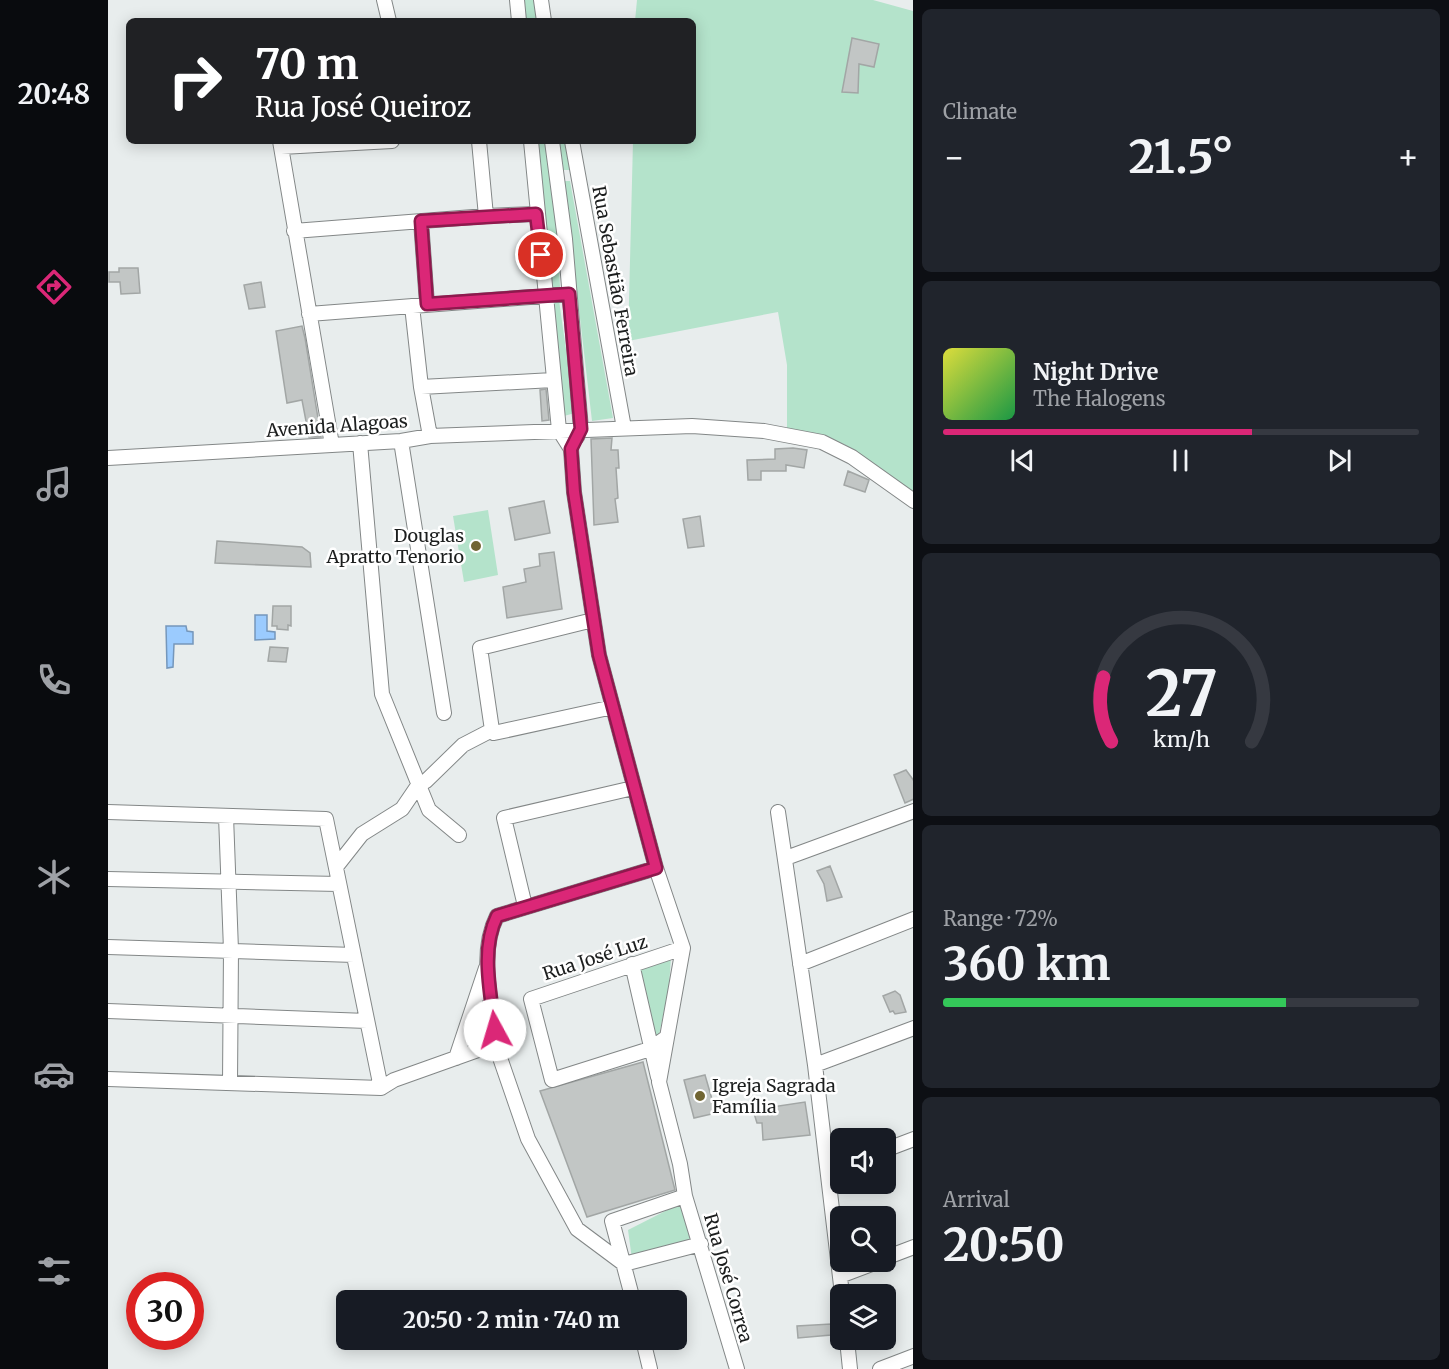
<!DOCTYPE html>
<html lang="en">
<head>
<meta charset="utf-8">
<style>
  :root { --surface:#171b24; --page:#20242c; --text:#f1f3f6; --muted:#9ea1a6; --line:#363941; --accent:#db2777 }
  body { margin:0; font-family:Merriweather,serif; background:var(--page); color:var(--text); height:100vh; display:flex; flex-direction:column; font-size:22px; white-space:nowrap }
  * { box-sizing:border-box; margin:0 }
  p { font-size:20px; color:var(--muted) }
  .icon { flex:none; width:33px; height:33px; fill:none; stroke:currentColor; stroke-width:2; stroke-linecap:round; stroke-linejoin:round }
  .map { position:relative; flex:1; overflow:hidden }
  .details { display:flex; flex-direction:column; gap:9px; padding:9px; background:#0d0f14; width:536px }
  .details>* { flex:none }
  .banner { position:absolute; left:18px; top:18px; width:570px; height:126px; border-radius:9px; box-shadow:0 3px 15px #0003; background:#202124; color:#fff; overflow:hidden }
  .buttons { position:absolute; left:722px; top:1128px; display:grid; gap:12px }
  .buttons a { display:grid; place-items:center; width:66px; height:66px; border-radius:9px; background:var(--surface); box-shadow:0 3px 15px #0003; font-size:30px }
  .speed { position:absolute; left:18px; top:1272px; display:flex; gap:12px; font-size:30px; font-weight:700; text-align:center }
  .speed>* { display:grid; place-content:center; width:78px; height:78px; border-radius:50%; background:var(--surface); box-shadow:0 3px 15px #0003; line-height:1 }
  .speed .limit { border:9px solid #d22; background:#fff; color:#111 }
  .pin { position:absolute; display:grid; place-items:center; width:51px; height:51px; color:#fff; margin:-26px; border:3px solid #fff; border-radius:50%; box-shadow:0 2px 6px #0007 }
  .me { position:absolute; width:66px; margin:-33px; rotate:354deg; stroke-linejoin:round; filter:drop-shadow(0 0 4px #0008) }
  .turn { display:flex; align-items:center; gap:21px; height:126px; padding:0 30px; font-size:27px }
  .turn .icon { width:78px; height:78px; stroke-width:2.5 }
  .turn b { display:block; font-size:42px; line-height:51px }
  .big { font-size:45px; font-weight:700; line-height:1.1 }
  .details .card { flex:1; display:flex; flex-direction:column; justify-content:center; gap:9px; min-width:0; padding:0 21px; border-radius:9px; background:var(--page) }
  .details .dial { align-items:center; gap:0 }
  .dial svg { height:156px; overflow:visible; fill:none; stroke:var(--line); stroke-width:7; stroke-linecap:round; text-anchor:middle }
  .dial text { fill:var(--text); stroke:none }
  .song { display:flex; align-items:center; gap:18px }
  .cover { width:72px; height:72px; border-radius:9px; background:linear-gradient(135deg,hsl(60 70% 55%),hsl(140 70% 35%)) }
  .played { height:6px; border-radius:3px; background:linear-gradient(90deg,var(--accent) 65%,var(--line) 65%) }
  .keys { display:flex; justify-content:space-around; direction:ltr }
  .heat { display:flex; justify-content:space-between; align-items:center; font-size:33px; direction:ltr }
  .charge { height:9px; border-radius:4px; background:linear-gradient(90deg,#34c759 72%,var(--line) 0) }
  .trip { position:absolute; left:228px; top:1290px; width:351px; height:60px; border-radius:9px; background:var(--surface); box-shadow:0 3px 15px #0003; font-weight:700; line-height:60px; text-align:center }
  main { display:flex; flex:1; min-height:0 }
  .tab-bar { display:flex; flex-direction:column; width:108px; justify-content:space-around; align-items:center; background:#090b0e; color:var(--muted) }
  .tab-bar .icon { width:42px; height:42px }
  .tab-bar .active { color:var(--accent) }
  .tab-bar b { font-size:27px; color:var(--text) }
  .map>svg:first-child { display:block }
</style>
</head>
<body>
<main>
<nav class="tab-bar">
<b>20:48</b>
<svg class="icon active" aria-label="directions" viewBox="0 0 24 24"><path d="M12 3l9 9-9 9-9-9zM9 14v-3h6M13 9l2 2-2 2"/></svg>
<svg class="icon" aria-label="music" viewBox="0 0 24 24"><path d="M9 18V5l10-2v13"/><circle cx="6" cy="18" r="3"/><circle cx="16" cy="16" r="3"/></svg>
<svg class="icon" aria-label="phone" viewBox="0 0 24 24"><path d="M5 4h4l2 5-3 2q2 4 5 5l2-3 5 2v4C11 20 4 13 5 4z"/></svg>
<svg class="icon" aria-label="climate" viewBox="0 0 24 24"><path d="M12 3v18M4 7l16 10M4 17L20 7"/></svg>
<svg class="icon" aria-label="car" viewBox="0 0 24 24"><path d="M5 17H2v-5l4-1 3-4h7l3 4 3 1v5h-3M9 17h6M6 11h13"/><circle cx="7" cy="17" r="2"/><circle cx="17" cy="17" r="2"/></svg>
<svg class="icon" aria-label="filters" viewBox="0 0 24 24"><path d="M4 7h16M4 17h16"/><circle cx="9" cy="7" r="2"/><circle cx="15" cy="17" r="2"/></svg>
</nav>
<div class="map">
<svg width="806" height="1369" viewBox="0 0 806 1369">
  <rect width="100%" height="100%" fill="#e8eded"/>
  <path fill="#b4e3cb" d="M415 0H427L429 21H416Z
    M529 0H765L805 11V495L736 444 679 429V365L670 312 520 341 525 141H585V21H527Z
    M428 141H439L448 202 452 287 440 289Z
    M450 141H458L462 170H453Z
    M456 181H462L505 418 484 421Z
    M451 300 467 413 456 416 440 303Z
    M380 510 390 575 356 582 345 516Z
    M563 957 561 987 551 1035 544 1040 530 966Z
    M575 1202 586 1242 524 1259 520 1230Z"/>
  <path fill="#9bcbfe" stroke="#7597bb" stroke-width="1.5" d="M147 615H159V631L167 632V639L147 640Z
    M58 626H78L79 631 85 632V644H66L65 667 59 668Z"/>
  <path fill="#c2c6c5" stroke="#a2a6a5" stroke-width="1.5" d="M744 38 771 44 766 67 751 64 750 93 734 92Z
    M11 268H30L32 293 13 294 12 282H1V272H11Z
    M153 282 157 307 141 309 136 285Z
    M194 326 197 338 213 437H201L194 400 179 403 168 331Z
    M438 389 441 420 434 421 432 390Z
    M504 438 503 450H510L511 468H508L510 498 507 499 510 522 486 525 483 439Z
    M685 448 699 450 696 468 678 465V471H653V480H640L639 460 667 459V449Z
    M740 471 761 480 757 492 736 485Z
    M436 501 442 533 407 540 401 508Z
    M592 516 596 546 580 548 575 519Z
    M109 541 194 547 202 553 203 567 107 563Z
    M446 552 454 609 399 618 395 587 418 582 416 569 432 566 431 554Z
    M165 606H183V626L180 625V630L169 629V626H164Z
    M162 647 180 648 178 662 160 661Z
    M798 770 806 781V799L797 803 786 775Z
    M722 866 734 897 719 901 716 884 709 871Z
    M787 991 792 995 798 1012 787 1014 785 1011 782 1012 775 996Z
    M535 1062 567 1190 479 1217 432 1091Z
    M597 1075 608 1113 586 1118 576 1080Z
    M697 1102 702 1135 655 1140 654 1123H649L645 1110Z
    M723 1324V1335L690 1338 689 1326Z"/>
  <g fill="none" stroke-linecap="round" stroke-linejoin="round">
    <defs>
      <path id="minor" d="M276 0 281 21
        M409 0 411 21
        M433 0 436 21
        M172 141 224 445
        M371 141 378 216
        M423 141 451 430 463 449 466 492 491 655 548 868 575 948 551 1082 572 1164 577 1196 629 1369
        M444 141 457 239 473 429 469 437
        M464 141 516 428
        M173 147 284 141
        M313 221 319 304
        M186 231 378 216 428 214
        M304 306 313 387 322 436
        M201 314 461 294
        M313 387 445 380
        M293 441 336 713
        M252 443 274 694 321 810 351 835
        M0 458 293 441 322 436 584 426 656 431 714 442 744 457 806 501
        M485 620 372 648 384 730 386 733 505 707
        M0 812 218 819 273 1088
        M670 812 707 1065 734 1294
        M118 816 123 950 122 1083
        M678 858 806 811
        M228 867 254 834 294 809 311 784 318 781 355 745 384 730
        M0 879 231 884
        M417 906 396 818 525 788
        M0 947 246 955
        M524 964 550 1077
        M692 964 806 919
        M0 1011 259 1021
        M559 1037 542 1049 444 1080 423 999 575 948
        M390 1052C385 1010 369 955 389 916L548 868
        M348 1058 378 968
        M707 1065 806 1028
        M0 1079 273 1088 286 1080 373 1049 390 1052 420 1139 469 1229 516 1264 593 1244
        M777 1150 806 1139
        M777 1258 806 1247
        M732 1276 769 1262
        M525 1300 504 1221 577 1196
        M535 1340 542 1369
        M739 1340 742 1369
        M772 1369 806 1356"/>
    </defs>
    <use href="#minor" stroke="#838787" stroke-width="16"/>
    <use href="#minor" stroke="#fff" stroke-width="14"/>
  </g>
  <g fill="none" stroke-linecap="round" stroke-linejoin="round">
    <defs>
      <path id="route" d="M387 1030C383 994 372 950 389 916L548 868 491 655 466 492 463 449 473 429 461 294 319 304 313 221 428 214 433 255"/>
    </defs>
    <use href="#route" stroke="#8e194d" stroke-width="15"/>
    <use href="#route" stroke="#db2777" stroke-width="10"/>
  </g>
  <g fill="#716532" stroke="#fff" stroke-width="2">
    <circle cx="368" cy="546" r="6"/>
    <circle cx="592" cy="1096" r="6"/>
  </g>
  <g text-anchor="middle" stroke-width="5" stroke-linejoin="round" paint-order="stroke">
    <g font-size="18" fill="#1c1e1e" stroke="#fff">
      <text transform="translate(507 281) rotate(80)" y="6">Rua Sebastião Ferreira</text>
      <text transform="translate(229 426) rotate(-4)" y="6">Avenida Alagoas</text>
      <text transform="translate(487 958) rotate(-18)" y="6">Rua José Luz</text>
      <text transform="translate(620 1278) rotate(74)" y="6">Rua José Correa</text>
    </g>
    <g font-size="18" fill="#1c1e1e" stroke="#fff" text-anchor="end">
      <text x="356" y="542">Douglas<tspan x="356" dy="21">Apratto Tenorio</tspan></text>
      <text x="604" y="1092" text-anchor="start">Igreja Sagrada<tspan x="604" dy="21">Família</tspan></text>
    </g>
  </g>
</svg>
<div class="buttons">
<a><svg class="icon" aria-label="sound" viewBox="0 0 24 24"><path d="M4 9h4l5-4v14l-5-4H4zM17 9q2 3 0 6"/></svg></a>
<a><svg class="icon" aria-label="search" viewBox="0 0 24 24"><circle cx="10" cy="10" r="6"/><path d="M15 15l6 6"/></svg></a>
<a><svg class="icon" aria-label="layers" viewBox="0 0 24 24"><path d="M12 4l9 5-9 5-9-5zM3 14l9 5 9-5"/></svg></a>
</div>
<div class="speed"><div class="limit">30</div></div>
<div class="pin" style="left:433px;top:255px;background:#d93025"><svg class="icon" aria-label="arrive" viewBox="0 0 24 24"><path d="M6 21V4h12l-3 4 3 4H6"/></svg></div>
<svg class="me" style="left:387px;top:1030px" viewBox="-20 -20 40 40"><circle r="19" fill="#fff"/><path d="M0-13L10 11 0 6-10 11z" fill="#db2777"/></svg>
<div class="trip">20:50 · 2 min · 740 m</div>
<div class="banner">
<div class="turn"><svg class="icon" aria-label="right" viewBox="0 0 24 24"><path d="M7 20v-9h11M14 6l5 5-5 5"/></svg><div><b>70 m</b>Rua José Queiroz</div></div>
</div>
</div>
<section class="details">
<div class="card"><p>Climate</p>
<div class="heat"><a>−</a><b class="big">21.5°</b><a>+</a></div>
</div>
<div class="card">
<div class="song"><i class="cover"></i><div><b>Night Drive</b><p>The Halogens</p></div></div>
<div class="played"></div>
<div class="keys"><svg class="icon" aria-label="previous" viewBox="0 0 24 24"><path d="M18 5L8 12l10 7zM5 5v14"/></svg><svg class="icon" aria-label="pause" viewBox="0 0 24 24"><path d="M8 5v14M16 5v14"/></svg><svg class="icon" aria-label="next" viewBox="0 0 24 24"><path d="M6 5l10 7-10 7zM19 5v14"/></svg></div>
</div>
<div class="card dial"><svg viewBox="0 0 100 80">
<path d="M14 69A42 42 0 1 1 86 69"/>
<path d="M14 69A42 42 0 0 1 10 36" stroke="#db2777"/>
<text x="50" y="56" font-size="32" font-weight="700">27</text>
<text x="50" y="72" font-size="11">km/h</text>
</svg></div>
<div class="card"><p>Range · 72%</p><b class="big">360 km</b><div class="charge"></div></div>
<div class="card"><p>Arrival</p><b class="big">20:50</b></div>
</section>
</main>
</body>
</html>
